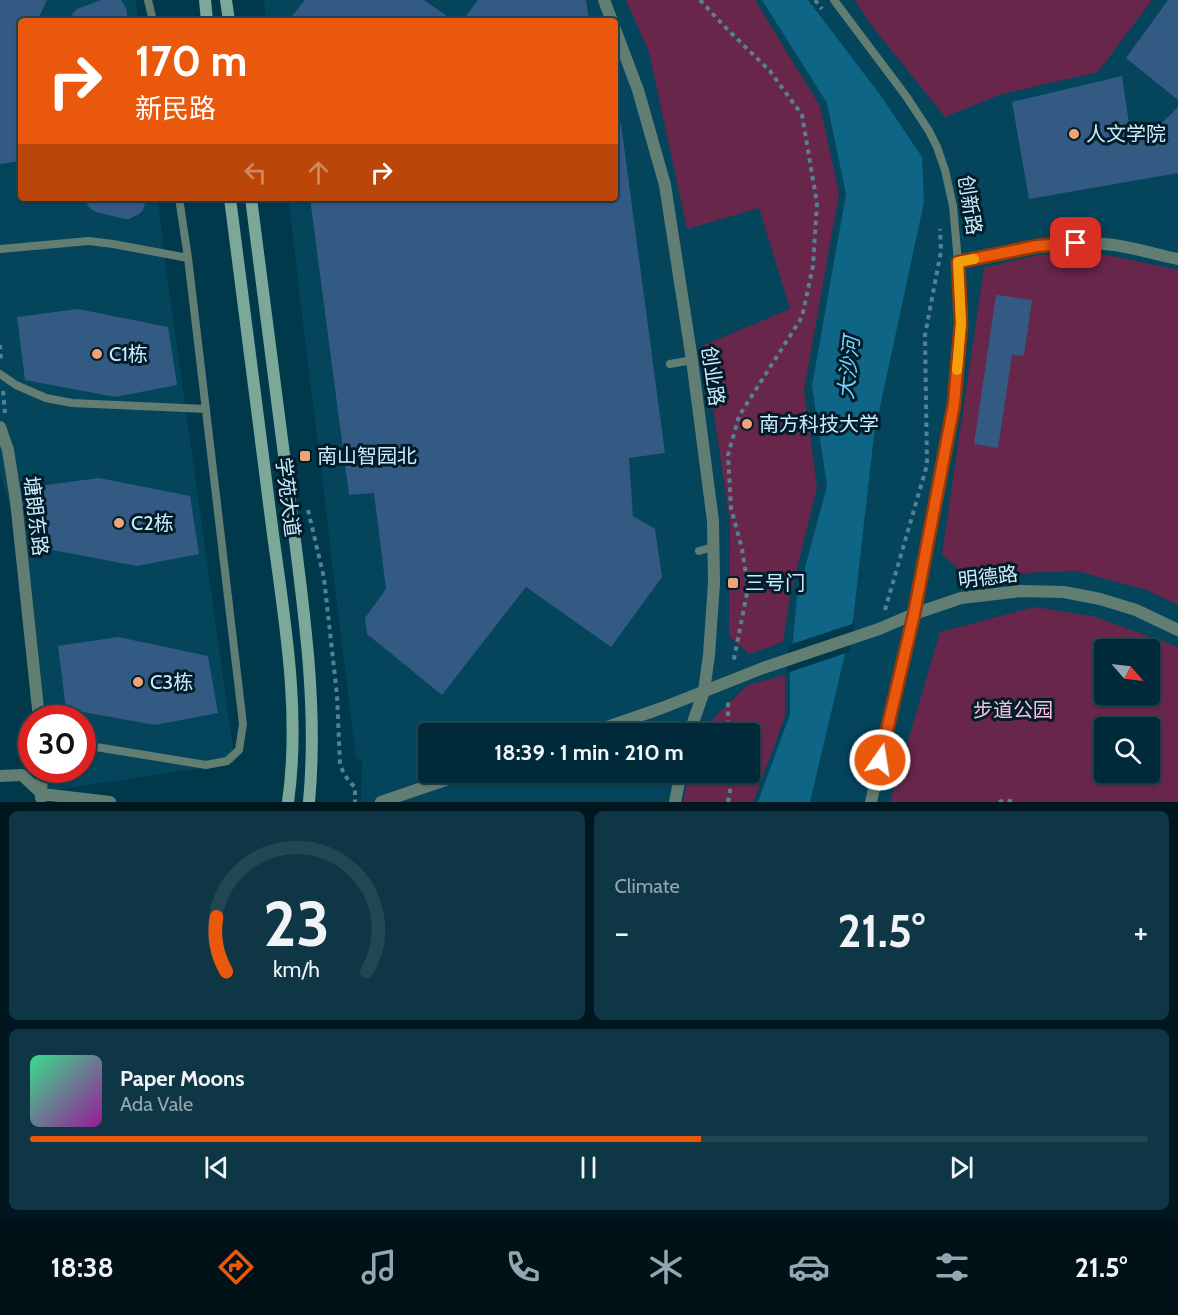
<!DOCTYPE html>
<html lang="en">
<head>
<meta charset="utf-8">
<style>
  :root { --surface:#002a39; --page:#0e3644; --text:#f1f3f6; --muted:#95a7ae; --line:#224653; --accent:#ea580c }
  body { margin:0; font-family:Cabin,"Noto Sans SC",sans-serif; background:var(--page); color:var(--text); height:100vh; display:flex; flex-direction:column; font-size:22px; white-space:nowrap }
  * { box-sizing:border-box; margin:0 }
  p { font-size:20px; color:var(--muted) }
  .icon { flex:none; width:33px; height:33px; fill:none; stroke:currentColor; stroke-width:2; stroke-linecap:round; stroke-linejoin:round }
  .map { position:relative; height:802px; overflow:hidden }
  .panel { display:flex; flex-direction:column; gap:9px; padding:9px; background:#00171f; flex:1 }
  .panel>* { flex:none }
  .guide { position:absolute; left:18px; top:18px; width:600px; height:183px; border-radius:6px; box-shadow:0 2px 4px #0004,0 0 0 2px var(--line); background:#ea580c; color:#fff; overflow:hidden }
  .needle { width:39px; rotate:118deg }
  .buttons { position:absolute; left:1094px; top:639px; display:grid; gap:12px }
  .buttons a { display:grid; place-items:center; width:66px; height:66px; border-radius:6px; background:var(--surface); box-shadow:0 2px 4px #0004,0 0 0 2px var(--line); font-size:30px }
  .speed { position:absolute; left:18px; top:705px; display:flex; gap:12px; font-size:30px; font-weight:700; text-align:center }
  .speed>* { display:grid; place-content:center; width:78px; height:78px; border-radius:50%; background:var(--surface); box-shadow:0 2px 4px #0004,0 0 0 2px var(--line); line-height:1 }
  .speed .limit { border:9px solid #d22; background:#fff; color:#111 }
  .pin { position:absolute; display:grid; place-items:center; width:51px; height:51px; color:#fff; margin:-26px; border-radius:12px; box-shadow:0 3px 9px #0006 }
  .me { position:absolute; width:66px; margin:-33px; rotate:13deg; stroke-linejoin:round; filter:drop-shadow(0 0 4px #0008) }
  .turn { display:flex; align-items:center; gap:21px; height:126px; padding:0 18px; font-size:27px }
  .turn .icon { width:78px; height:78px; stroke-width:2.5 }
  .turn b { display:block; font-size:42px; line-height:51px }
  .lanes { display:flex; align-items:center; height:57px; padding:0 18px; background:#0003; justify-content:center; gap:30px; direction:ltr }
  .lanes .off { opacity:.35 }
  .big { font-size:45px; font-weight:700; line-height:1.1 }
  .panel .card { flex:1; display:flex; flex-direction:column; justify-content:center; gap:9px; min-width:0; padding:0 21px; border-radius:9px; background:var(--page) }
  .panel .dial { align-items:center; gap:0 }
  .dial svg { height:156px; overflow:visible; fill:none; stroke:var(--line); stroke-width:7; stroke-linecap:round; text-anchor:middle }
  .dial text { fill:var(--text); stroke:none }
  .song { display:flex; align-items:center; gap:18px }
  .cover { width:72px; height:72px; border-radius:9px; background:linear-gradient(135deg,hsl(150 70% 55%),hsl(300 70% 35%)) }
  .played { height:6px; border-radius:3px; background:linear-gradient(90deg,var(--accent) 60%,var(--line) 60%) }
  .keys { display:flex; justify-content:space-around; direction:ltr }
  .heat { display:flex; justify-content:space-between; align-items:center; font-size:33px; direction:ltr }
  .panel .tiles { flex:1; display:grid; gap:9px; grid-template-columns:1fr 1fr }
  .card:last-child { grid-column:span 2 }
  .trip { position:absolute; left:418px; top:723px; width:342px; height:60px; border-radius:6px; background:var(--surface); box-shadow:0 2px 4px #0004,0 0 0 2px var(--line); font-weight:700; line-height:60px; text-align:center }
  .dock { display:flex; height:96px; justify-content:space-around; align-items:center; background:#001117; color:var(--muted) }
  .dock .icon { width:42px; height:42px }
  .dock .on { color:var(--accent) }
  .dock b { font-size:27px; color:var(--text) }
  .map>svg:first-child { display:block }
</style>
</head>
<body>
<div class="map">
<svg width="1178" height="802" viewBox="0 0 1178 802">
  <rect width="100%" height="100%" fill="#00384c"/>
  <path fill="#04455c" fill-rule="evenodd" d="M0 0H136L138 21H21V198H158L163 246 235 763 41 792 38 770H82V718H33L11 510 0 474Z
    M264 0H1178V802H361L362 759H356L288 198H615V21H266ZM1104 650H1149V694H1104ZM1104 728H1149V772H1104ZM429 734H750V772H429Z"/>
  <path fill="#68264a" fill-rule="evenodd" d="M626 0H755L820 106 839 194 804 390 817 487 790 597 783 642 749 654 729 636 730 523 704 345 790 309 759 208 687 229 649 52Z
    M855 0H1152L1098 72 1002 94 945 117 868 21Z
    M1038 255H1107L1178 270V605L1147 590 1077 571 964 575 942 554 984 268Z
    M1035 607 1096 617 1178 647V802H890L940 632ZM1104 650H1149V694H1104ZM1104 728H1149V772H1104Z
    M785 675V716L753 802H683L689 773 750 772V734L698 733 748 685Z"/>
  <path fill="#0e6585" d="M762 0H808L881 96 922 157 924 202 874 435 853 620 810 802H758L790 714V671L797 597 827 486 812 386 846 194 827 103Z"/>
  <path fill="#00384c" d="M855 623 849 652 787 673 789 645Z"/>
  <path fill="#325a82" d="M0 0H47L40 15 39 21H21V161L0 164Z
    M101 0H121L126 8 128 21H70L73 13 77 9Z
    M305 0H424L454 21H288Z
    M478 0H586L589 21H462Z
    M1168 0H1178V100L1126 58Z
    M1122 76 1132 144 1160 125 1178 107V173L1029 199 1012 102Z
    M615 124H621L665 453 629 458 633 516 655 529 662 577 611 647 526 587 442 695 367 634 365 618 386 589 374 493 349 495 310 198H615Z
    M85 198H146V199L143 210 139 214 129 219H124L97 212 92 210 88 206Z
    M996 295 1032 300 1024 356 1012 355 998 448 974 444Z
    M78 309 168 327 177 385 115 397 25 380 17 317Z
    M99 478 190 496 199 554 137 566 47 549 39 486Z
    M118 637 208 656 218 713 155 725 66 709 58 646Z"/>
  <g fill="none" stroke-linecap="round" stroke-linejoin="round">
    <path stroke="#548294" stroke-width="4" stroke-dasharray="4.5 4.5" stroke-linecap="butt" d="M700 0 723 25 770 71 802 115 817 203 813 266 802 317 739 416 728 455 731 508 742 549 748 588 733 664
      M815 0 822 9
      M0 345 1 362
      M3 391 5 413
      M308 510 324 578 337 695 340 765C344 774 347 780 355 787V802
      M885 610 927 465 925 335 941 251 940 229
      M728 734V698
      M728 802 730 792 729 772
      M999 802 1005 800 1015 802"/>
    <path stroke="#627e73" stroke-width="8" d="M148 0 153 21
      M834 0 906 96 929 131 937 147 945 170 953 206 958 262 961 323 954 404 914 614
      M0 249 89 241 113 244 188 258
      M670 364 692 360
      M0 374 16 385 46 398 72 403 206 409
      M699 551 713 547
      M96 747 206 765 227 761 239 750 243 724 188 258 179 198"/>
    <path stroke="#627e73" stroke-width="12" d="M604 0 612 21
      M615 29 638 90 665 185 692 360 713 521 714 583 709 655 704 691 689 734
      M958 262C1010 251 1061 238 1114 245 1136 248 1157 255 1178 259
      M0 427 8 450 16 501 39 718
      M587 734 662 708 763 668 879 629 914 614 961 598 1021 591 1064 592 1100 599 1136 610 1178 630
      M0 776 22 775 42 794 110 802
      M41 798 42 770
      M381 802 469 772
      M675 802 681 772
      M871 802 914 614"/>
    <path stroke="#7ca898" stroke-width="12" d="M205 0 207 21
      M226 0 229 21
      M230 198C244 308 258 417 272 527 284 617 301 711 288 802
      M251 198C265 304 278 411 292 517 304 612 318 707 309 802"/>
  </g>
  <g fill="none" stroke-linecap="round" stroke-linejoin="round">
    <defs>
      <path id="route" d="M880 760 914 614 954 404 961 323 958 262 1037 246 1076 243"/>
    </defs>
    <use href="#route" stroke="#983908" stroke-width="15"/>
    <use href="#route" stroke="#ea580c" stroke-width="10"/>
    <path stroke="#f59e0b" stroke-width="10" d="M957 370 961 323 958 262 974 259"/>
  </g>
  <g fill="#f0a378" stroke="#021d29" stroke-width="2">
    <circle cx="1074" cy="134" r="6"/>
    <circle cx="97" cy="354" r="6"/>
    <circle cx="747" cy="424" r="6"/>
    <rect x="299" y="450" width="12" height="12" rx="3"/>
    <circle cx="119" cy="523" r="6"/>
    <rect x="727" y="577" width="12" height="12" rx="3"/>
    <circle cx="138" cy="682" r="6"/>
  </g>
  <g text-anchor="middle" stroke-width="6" stroke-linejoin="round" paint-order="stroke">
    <g font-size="20" fill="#ccecfc" stroke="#021d29" text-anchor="start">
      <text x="1086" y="141">人文学院</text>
      <text x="109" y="361">C1栋</text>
      <text x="759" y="431">南方科技大学</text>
      <text x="317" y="463">南山智园北</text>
      <text x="131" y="530">C2栋</text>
      <text x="745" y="590">三号门</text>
      <text x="150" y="689">C3栋</text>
    </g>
    <g font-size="20" fill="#ccecfc" stroke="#021d29">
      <text transform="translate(970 205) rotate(81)" y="7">创新路</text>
      <text transform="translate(713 376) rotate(82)" y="7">创业路</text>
      <text transform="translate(288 497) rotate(83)" y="7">学苑大道</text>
      <text transform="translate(36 516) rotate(83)" y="7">塘朗东路</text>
      <text transform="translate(988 577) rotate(-7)" y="7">明德路</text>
    </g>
    <g font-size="20" fill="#f9c1db" stroke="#021d29">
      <text x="1013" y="717">步道公园</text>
    </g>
    <g font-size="21" font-style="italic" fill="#74d3fd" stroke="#021d29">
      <text transform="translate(849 368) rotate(-84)" y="7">大沙河</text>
    </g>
  </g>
</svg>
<div class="buttons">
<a><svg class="needle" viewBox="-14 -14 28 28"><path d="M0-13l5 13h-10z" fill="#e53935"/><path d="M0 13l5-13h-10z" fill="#95a7ae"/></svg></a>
<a><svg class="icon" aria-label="search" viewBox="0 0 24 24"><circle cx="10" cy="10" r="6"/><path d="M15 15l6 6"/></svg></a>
</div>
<div class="speed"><div class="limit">30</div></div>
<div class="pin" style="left:1076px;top:243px;background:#d93025"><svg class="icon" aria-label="arrive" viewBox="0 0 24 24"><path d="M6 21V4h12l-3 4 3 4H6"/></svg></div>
<svg class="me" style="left:880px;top:760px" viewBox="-20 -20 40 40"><circle r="17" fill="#ea580c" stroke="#fff" stroke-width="3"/><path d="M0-11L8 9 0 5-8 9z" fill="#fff"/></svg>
<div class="trip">18:39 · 1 min · 210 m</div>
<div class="guide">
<div class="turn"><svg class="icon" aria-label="right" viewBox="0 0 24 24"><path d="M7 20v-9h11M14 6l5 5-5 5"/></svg><div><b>170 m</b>新民路</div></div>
<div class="lanes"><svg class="icon off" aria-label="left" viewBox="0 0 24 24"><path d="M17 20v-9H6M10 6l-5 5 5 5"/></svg><svg class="icon off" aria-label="ahead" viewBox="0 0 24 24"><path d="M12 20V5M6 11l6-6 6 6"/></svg><svg class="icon" aria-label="right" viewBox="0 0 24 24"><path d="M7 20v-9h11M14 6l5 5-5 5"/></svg></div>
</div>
</div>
<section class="panel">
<div class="tiles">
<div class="card dial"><svg viewBox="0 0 100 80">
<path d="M14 69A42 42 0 1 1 86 69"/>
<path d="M14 69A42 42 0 0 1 9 41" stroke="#ea580c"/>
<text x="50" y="56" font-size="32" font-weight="700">23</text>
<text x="50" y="72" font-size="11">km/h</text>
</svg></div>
<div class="card"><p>Climate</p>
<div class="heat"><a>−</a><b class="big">21.5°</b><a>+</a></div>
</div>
<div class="card">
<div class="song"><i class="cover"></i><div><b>Paper Moons</b><p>Ada Vale</p></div></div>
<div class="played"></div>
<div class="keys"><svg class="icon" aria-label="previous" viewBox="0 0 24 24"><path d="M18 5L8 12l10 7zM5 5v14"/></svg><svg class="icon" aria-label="pause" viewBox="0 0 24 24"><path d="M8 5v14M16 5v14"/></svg><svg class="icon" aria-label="next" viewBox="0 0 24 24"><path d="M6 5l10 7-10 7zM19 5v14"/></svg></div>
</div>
</div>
</section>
<nav class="dock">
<b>18:38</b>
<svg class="icon on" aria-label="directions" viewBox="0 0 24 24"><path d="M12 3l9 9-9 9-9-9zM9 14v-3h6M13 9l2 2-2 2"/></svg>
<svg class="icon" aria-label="music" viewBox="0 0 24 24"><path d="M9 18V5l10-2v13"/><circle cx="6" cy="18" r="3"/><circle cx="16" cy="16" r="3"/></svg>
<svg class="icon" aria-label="phone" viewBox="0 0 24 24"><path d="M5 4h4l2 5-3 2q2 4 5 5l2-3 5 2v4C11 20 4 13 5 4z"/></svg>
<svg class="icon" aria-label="climate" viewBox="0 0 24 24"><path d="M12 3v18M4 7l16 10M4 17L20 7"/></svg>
<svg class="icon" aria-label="car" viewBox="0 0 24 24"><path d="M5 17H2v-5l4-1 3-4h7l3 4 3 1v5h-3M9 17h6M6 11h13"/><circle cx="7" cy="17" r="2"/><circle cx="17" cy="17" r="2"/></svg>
<svg class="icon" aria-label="filters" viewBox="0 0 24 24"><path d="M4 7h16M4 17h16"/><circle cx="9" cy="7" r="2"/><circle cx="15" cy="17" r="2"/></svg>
<b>21.5°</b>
</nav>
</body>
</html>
